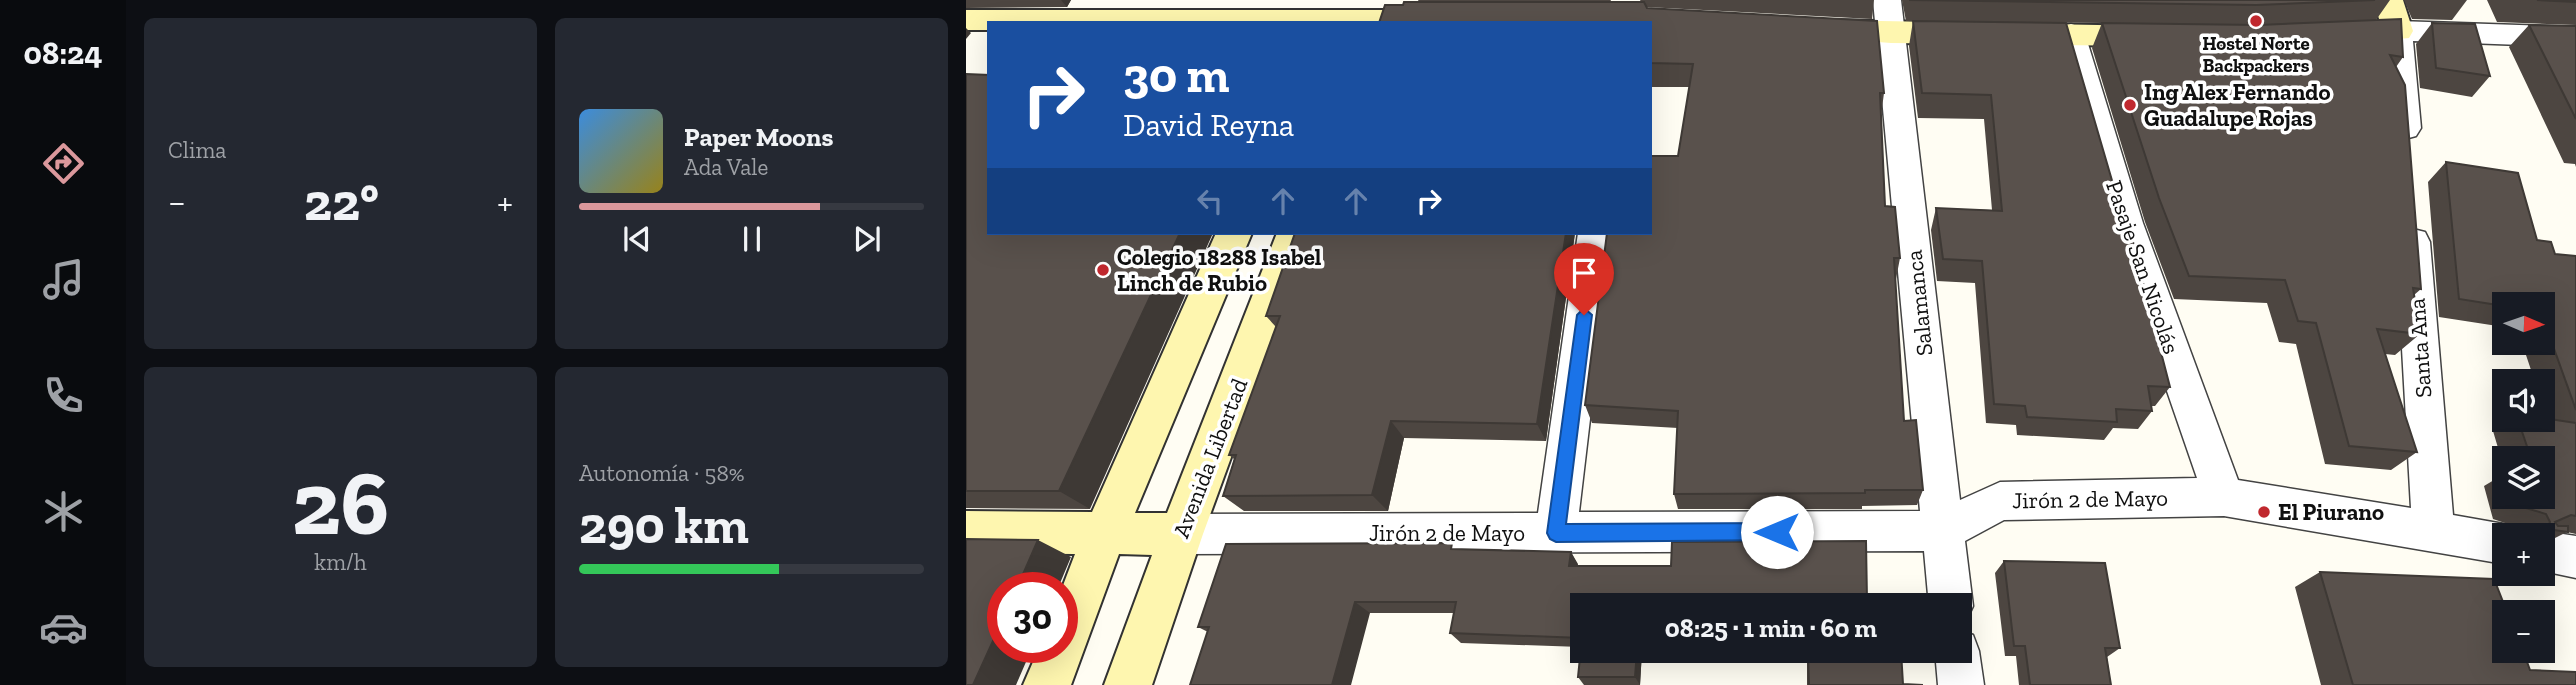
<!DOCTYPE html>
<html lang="es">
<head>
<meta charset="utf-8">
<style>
  :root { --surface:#171b24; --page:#242831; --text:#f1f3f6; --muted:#9ea1a6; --line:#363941; --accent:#db989c }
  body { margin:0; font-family:"Zilla Slab",serif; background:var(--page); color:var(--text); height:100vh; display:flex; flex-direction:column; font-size:26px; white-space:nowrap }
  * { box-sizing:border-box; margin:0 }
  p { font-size:23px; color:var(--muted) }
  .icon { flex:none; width:38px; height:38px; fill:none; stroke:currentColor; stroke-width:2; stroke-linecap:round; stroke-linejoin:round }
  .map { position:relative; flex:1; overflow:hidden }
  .panel { display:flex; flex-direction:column; gap:18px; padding:18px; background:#0d0f14; width:840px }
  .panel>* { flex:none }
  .banner { position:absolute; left:21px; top:21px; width:665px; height:214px; border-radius:0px; box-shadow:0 7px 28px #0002; background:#1a4fa0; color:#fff; overflow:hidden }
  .needle { width:46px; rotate:92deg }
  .tools { position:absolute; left:1526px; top:292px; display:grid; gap:14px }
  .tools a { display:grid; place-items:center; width:63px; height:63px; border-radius:0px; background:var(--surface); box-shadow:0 7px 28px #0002; font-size:35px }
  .speed { position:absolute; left:21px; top:572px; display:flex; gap:14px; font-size:35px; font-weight:700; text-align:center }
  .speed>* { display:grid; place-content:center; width:91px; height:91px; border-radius:50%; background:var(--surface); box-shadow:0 7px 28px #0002; line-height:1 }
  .speed .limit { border:10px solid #d22; background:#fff; color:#111 }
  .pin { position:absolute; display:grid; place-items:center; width:60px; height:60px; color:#fff; margin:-72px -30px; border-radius:50% 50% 50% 0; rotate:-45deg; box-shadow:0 0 7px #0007 }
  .pin .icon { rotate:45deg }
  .me { position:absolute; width:77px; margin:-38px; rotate:270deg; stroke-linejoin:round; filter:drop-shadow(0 0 5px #0008) }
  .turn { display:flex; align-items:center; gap:24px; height:147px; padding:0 21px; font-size:32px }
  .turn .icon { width:91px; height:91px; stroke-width:2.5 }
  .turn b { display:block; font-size:49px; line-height:60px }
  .lanes { display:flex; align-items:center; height:66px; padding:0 21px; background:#0003; justify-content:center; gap:35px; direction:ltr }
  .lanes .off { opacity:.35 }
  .big { font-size:52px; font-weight:800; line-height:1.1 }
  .panel .card { flex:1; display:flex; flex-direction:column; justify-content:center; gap:10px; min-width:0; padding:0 24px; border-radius:10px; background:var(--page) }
  .panel .dial { align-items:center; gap:0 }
  .dial b { font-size:91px; line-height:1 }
  .song { display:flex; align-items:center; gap:21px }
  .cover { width:84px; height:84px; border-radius:10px; background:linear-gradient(135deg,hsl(210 70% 55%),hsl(50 70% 35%)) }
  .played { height:7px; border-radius:4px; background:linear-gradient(90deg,var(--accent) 70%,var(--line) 70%) }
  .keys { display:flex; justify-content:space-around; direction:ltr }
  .heat { display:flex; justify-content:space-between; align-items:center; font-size:38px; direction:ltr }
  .charge { height:10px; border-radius:5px; background:linear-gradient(90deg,#34c759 58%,var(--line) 0) }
  .panel .tiles { flex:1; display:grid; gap:18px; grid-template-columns:repeat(2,1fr) }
  .trip { position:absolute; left:604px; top:593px; width:402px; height:70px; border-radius:0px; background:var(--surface); box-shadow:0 7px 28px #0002; font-weight:800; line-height:70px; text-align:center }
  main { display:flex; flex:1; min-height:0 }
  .menu { display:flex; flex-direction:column; width:126px; justify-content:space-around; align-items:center; background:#090b0e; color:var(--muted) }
  .menu .icon { width:49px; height:49px }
  .menu .current { color:var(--accent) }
  .menu b { font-size:32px; color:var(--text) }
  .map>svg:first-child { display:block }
</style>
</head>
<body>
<main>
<nav class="menu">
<b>08:24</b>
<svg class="icon current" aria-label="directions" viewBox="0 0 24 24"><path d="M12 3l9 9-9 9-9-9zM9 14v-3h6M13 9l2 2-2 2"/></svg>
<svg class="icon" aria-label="music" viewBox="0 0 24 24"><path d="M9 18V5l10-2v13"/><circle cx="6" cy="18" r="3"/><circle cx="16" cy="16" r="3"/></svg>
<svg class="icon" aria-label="phone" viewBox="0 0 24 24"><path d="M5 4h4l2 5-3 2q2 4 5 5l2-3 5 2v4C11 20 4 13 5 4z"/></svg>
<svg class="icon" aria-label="climate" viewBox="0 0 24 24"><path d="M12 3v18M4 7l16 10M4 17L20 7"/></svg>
<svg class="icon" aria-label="car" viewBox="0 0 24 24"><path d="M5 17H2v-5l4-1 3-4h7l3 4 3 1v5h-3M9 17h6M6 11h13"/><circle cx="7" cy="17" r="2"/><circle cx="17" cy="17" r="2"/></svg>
</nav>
<section class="panel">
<div class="tiles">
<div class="card"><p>Clima</p>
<div class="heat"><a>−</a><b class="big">22°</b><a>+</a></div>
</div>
<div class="card">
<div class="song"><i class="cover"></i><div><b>Paper Moons</b><p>Ada Vale</p></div></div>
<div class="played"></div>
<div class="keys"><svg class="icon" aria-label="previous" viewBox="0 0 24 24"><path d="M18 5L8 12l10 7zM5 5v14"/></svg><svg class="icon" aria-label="pause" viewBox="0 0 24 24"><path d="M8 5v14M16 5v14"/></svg><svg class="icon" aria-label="next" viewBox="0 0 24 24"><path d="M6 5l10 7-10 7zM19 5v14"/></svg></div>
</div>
<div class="card dial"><b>26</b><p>km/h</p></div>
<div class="card"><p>Autonomía · 58%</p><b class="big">290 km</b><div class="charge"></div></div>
</div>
</section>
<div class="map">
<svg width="1610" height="685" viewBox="0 0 1610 685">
  <rect width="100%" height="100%" fill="#fffdf3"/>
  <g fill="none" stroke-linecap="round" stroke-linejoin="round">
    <defs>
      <path id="minor" d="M907 0H935L994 500 1034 482 1231 478 1143 223 1091 34 1095 27 1105 24 1115 27 1119 34 1177 223 1272 480 1445 508 1430 242 1435 232 1447 229 1459 232 1464 242 1487 515 1538 524 1553 530 1555 536H1538V564L1258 516 1038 520 999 541 1007 606 1000 621 994 624V606H963L958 551 215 554 200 548 194 534 200 520 215 514 572 513 612 233H646L613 512 954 511Z
        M1432 21 1610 27V47L1447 41 1455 128 1450 136 1439 139 1428 136 1423 128 1418 31 1422 24Z
        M1577 531 1610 536V578L1577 571V536H1565Z
        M994 630 1007 635 1013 651 1018 685H972L969 651H994Z"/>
      <path id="secondary" d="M1407 0H1437L1447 31 1443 38 1394 43 1383 40 1379 33 1383 26 1414 22Z
        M0 10H467L478 13 482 20 480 23H23V30H0Z
        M859 20 1184 26 1195 29 1199 36 1195 43 1184 46 925 43 848 37 844 30 848 23Z
        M250 233H286L169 513H201L311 233H347L237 534 186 685H138L186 555 153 554 105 685H57L73 648H96V588L109 554 0 553V511L126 512Z"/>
    </defs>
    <use href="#minor" stroke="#434343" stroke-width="3"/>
    <use href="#secondary" stroke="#323232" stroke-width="4"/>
    <use href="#minor" fill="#fff" fill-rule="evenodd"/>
    <use href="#secondary" fill="#fef6af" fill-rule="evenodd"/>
  </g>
  <path fill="#4d4641" d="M0 0H105L101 7 0 8Z
    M452 0H645L644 2H675L674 0H908L906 19 680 7 681 8 918 93 915 116 919 206 934 258 930 279H929L938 421 957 490 951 505 896 506V509H712L708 494 712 428 626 423 619 405 712 156 724 87H684V23L437 5 453 2Z
    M936 0H1424L1410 20 1437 57 1430 67 1455 289 1448 295 1454 334 1429 355 1419 354 1451 452 1425 470 1359 464 1330 344 1313 342 1301 303 1208 299 1179 222 1126 48 1136 23 940 21Z
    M1438 0H1501L1486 20 1446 19Z
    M1521 0H1610V25L1531 22Z
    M947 21 1152 201 1179 275 1176 280 1204 387 1189 406H1186V411L1172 429 1147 428 1138 440 1051 435 1050 425 1020 423 1009 283 971 281 965 230 970 208 1026 210 1018 119 952 118 943 46Z
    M1466 23 1524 76 1506 97 1454 88 1450 44Z
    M1563 25 1610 26V167L1609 164 1598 163 1543 47Z
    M0 74 124 509 0 508Z
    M1480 162 1571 240 1589 254 1610 256V534L1601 532 1577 544V536H1550L1556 532 1554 528 1527 519 1518 486 1538 474V497H1577V458H1538V468L1527 431 1543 420 1582 419 1577 404V382H1569L1556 343H1577V304H1538V327L1473 317 1462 182Z
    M329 233H609L580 441 438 438 422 511H278L257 496 268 459 263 455 310 327 300 316Z
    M900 541 616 606V651H676L674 685H618L612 677 615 647 495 643 484 633 488 613H404L242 632 232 627 492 549 605 552 612 566H705Z
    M1038 561 1154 648 1141 657 1145 685H1053L1050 656H1039L1029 573Z
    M1354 572 1564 670 1610 685H1355L1329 587Z
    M841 651H935L937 684 957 685H841Z"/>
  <path fill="#3e3935" d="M95 0H105L101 7Z
    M0 28 5 33 0 39Z
    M214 233H247L124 509 93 491Z
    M600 233H609L580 441 571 424Z
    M425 421 438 438 422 511 406 495Z
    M72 540 105 557 92 588H51Z
    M605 552 612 564 610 578 603 566Z
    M389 602 404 613 385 685H366Z
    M37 619V648H66L50 685H7Z
    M671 651H676L674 685 669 677Z"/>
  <path fill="#59514c" stroke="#3e3935" stroke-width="2" d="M943 0H1409L1290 5Z
    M1571 0H1610V2Z
    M438 2H678L681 8 911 21 918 93H914L919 206 929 207 934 258H928L938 421 950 420 957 490H899V493L708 494 712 411 619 405 641 233H684V156H712L727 64 684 63V23H413L419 5H437Z
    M1435 19 1437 57 1424 55 1439 85 1455 289 1447 288 1454 334 1411 329 1451 452 1383 446 1350 323 1332 321 1319 280 1223 276 1193 198 1136 23 1293 25Z
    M947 21 1100 23 1152 201 1179 275H1175L1204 387 1182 386 1186 411 1150 409 1151 422 1061 417 1059 406 1028 404 1016 261 977 259 970 208 1036 211 1025 95 956 93Z
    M1466 23 1509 24 1524 76 1470 68Z
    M1563 25 1610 26V119Z
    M0 74 23 75V233H214L93 491H0Z
    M1480 162 1552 173 1571 240 1585 242 1589 254 1610 256V410L1577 318V304H1538V306L1493 299Z
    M329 233H600L571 424 425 421 406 495 257 496 270 455H263L314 316H300Z
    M1577 418 1610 423V516L1605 515 1589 522 1592 526H1602V532L1567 527 1582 526 1584 522 1580 514 1553 506 1550 497H1577V458H1565L1552 420H1577Z
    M0 539 72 540 51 588H37V619L7 685H0Z
    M900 541 901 601H932V606H616V638L484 633 490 602H389L366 685H224L243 627H232L260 544 486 543 485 549 605 552 603 566H705L706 542Z
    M1038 561 1139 563 1154 648H1139L1145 685H1064L1059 646H1048Z
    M1354 572 1528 579 1541 612H1538V651H1557L1564 670 1610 672V685H1387Z
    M616 638V651H671L669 677H612Z
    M842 651H935L937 684 957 685H843Z"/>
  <path fill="#1a73e8" stroke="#114b97" stroke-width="2" d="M618 308 626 315 600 524 811 523 817 526 820 532 817 538 811 540 590 542 584 539 581 533 611 315Z"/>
  <g fill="#c0282e" stroke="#fff" stroke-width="2.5">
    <circle cx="1290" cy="21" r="7"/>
    <circle cx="1164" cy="105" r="7"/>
    <circle cx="137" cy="270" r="7"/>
    <circle cx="1298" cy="512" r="7"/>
  </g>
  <g text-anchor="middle" stroke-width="7" stroke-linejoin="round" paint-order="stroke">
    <g font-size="19" font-weight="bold" fill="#101010" stroke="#fff">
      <text x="1290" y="50">Hostel Norte<tspan x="1290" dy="22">Backpackers</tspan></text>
    </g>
    <g font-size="23" font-weight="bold" fill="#101010" stroke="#fff" text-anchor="start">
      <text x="1178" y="100">Ing Alex Fernando<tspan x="1178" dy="26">Guadalupe Rojas</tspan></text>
      <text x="151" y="265">Colegio 18288 Isabel<tspan x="151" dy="26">Linch de Rubio</tspan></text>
      <text x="1312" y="520">El Piurano</text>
    </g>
    <g font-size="23" fill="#101010" stroke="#fff">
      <text transform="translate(1177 267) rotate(71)" y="8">Pasaje San Nicolás</text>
      <text transform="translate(953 303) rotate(-96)" y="8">Salamanca</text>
      <text transform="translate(1454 348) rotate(-94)" y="8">Santa Ana</text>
      <text transform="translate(244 458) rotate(-69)" y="8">Avenida Libertad</text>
      <text transform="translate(1124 499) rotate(-1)" y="8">Jirón 2 de Mayo</text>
      <text x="481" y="541">Jirón 2 de Mayo</text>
    </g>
  </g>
</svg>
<div class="tools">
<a><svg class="needle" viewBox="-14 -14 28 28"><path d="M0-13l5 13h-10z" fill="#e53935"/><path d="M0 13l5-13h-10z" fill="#9ea1a6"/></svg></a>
<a><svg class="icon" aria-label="sound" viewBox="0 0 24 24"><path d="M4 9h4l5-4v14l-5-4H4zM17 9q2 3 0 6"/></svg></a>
<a><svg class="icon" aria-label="layers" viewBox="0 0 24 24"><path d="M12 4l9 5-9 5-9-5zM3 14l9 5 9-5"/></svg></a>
<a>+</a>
<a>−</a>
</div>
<div class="speed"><div class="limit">30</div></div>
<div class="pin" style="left:618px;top:315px;background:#d93025"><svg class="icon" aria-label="arrive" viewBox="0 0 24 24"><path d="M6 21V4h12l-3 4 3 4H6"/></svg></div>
<svg class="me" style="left:811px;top:532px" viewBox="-20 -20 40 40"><circle r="19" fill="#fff"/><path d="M0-13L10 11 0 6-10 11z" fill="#1a73e8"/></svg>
<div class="trip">08:25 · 1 min · 60 m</div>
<div class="banner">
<div class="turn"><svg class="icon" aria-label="right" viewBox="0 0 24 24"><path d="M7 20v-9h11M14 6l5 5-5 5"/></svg><div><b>30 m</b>David Reyna</div></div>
<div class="lanes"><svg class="icon off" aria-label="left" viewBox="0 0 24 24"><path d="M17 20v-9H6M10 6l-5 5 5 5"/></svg><svg class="icon off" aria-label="ahead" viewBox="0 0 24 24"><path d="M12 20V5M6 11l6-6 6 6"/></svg><svg class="icon off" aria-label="ahead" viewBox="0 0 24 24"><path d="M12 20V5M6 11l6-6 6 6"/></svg><svg class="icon" aria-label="right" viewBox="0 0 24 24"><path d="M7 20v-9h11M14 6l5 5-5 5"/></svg></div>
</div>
</div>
</main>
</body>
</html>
